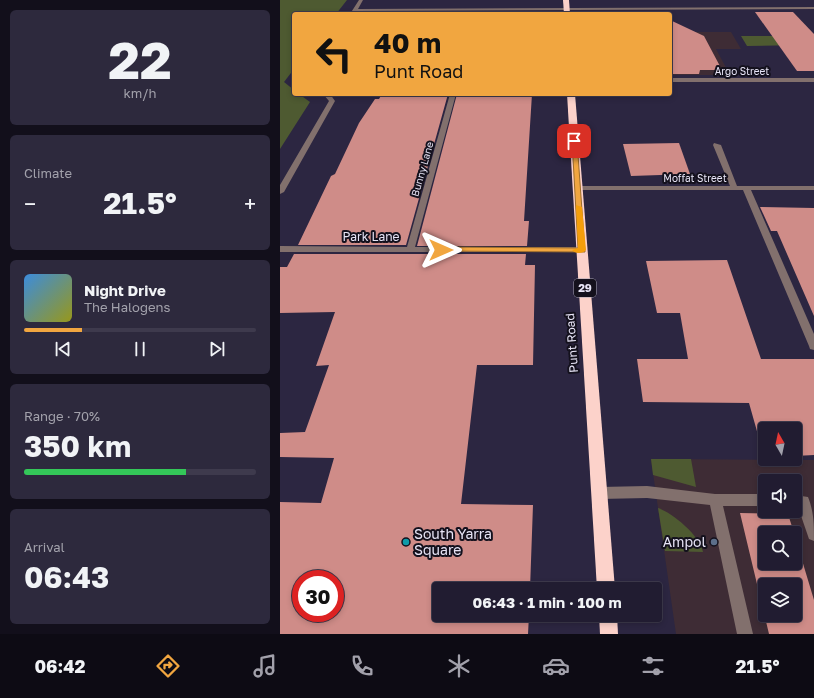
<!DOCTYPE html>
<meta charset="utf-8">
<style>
body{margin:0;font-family:"Golos Text",sans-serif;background:#2d293d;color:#f1f3f6;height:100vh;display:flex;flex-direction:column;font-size:15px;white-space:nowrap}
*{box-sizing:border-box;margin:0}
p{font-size:13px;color:#a2a1ab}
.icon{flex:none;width:22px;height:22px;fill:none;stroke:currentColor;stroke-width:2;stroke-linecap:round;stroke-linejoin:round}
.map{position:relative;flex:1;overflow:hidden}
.panel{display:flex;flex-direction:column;gap:10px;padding:10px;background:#120f1b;width:280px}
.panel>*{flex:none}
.top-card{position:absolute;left:12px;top:12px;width:380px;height:84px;border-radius:4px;box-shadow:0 2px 6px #0003,0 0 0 1px #3e3a4d;background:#f1a640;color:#111;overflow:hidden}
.needle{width:26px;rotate:351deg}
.tools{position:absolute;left:478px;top:422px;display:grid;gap:8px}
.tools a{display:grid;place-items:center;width:44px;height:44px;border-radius:4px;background:#211c31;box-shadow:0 2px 6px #0003,0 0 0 1px #3e3a4d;font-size:20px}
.speed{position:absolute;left:12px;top:570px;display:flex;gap:8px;font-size:20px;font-weight:700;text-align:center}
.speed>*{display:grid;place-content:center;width:52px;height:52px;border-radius:50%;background:#211c31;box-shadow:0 2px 6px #0003,0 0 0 1px #3e3a4d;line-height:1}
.speed .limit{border:6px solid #d22;background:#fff;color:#111}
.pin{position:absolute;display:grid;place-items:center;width:34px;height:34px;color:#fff;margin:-17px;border-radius:8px;box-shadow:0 2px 6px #0006}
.me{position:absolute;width:44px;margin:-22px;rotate:90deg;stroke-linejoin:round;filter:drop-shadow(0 0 3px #0008)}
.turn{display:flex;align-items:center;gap:14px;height:84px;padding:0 16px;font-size:18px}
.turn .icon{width:52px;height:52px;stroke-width:2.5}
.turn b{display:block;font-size:28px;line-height:34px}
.big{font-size:30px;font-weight:700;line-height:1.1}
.panel .tile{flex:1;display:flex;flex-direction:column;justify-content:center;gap:6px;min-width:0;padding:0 14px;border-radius:6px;background:#2d293d}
.panel .dial{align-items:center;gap:0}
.dial b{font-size:52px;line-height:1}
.song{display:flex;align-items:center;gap:12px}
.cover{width:48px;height:48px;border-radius:6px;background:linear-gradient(135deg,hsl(210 70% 55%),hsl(60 70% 35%))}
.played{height:4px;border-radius:2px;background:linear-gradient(90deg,#f1a640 25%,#3e3a4d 25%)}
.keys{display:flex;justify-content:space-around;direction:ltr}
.heat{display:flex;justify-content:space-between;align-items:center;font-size:22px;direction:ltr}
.charge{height:6px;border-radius:3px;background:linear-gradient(90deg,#34c759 70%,#3e3a4d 0)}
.trip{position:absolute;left:152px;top:582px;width:230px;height:40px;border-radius:4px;background:#211c31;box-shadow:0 2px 6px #0003,0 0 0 1px #3e3a4d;font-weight:700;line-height:40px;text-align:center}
.menu{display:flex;height:64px;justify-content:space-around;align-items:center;background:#0d0b14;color:#a2a1ab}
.menu .icon{width:28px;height:28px}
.menu .selected{color:#f1a640}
.menu b{font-size:18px;color:#f1f3f6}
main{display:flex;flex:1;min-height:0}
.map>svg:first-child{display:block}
</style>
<main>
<section class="panel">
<div class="tile dial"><b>22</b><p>km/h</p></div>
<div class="tile"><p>Climate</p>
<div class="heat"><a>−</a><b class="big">21.5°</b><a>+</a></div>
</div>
<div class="tile">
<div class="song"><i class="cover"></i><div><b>Night Drive</b><p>The Halogens</p></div></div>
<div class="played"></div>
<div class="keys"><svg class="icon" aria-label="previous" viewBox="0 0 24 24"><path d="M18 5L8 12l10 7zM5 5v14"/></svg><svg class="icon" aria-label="pause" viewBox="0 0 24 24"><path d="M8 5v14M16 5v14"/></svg><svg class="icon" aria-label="next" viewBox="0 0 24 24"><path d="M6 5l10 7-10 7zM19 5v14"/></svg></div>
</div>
<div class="tile"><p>Range · 70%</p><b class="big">350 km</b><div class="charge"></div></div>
<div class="tile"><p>Arrival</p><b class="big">06:43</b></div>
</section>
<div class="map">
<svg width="534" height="634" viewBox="0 0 534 634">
<rect width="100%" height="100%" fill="#2c2641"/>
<!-- commercial -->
<g fill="#3e2c35" fill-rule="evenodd">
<polygon points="390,32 451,32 461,49 436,49 450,75 390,75"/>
<path d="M371,459L534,460V634H396ZM485,481H515V511H485ZM485,533H515V563H485ZM485,585H515V615H485Z"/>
</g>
<!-- green -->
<g fill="#4e5a31">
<polygon points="0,0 67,0 56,14 14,14 14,69 4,82 14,90 14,94 19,94 30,102 0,149"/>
<polygon points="461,36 516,36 524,45 467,46"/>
<polygon points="371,459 411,459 416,487 373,475"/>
<path d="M378,508C393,513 420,536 423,552L385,551Z"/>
</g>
<!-- building -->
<g fill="#cf8c88" fill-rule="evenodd">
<polygon points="475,12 513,12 534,34 534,71 517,71"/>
<polygon points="390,20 424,36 442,70 420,70 419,74 390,74"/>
<polygon points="102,94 168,94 126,245 18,245 51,176 55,174 79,123 95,99 99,99"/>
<polygon points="177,94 252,94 244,221 249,221 247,246 137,246"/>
<polygon points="399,143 410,174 351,176 343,144"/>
<polygon points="480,207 534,208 534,316 497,231 491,231"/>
<path d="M14,254H246L245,265H255L253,365H197L181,504L253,505L250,589H159V615H249L248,634H0V502L41,503L54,458L0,457V433L25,432L49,365L36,366L55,312L0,313V267H7ZM21,579H55V613H21Z"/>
<polygon points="447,260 481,359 534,359 534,455 515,456 515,429 485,429 484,456 469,403 363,402 357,359 408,359 400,313 377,313 366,261"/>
<path d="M460,513L508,514L514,533H485V563H515V537L534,600V634H489ZM485,585H515V615H485Z"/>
</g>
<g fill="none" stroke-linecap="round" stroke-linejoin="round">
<!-- minor -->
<g fill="#82706d" fill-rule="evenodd">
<polygon points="79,0 83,0 78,9 534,7 534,9 76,11 74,14 70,14"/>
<rect x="390" y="78" width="144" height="4"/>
<polygon points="43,94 50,94 55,101 4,192 0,194 0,185 49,101"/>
<polygon points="170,94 176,94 135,247 302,247 305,248 306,250 305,252 0,252 0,246 127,247"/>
<polygon points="434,143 441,145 457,186 534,186 534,190 471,190 534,334 534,350 530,349 529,346 463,190 297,190 293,188 297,186 450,186 433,145"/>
<polygon points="367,486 435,494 485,494 485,506 443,506 473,634 457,634 430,505 367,498 320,499 315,497 314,493 315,489 320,487"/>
<path d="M515,495L528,497C534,512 534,525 534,541L529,539L518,507H515Z"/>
</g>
<!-- highway -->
<g fill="#fcd2ca" fill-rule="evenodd">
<polygon points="283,0 289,0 290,14 284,14"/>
<polygon points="287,94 295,94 335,589 317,589"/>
<polygon points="319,615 337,615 338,634 320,634"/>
</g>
</g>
<!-- route -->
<polygon fill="#f1a640" stroke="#9d6c2a" points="292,140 297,141 305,252 158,251 158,248 161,247 298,248"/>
<!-- slow -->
<path fill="#f59e0b" d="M296,205L302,207L306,250C303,254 295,254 292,250L298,248Z"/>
<!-- markers -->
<circle fill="#0f9aa8" stroke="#14111d" stroke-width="1.5" cx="126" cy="542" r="4"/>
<circle fill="#5c6f8a" stroke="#14111d" stroke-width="1.5" cx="434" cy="542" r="4"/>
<g text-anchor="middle" stroke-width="4" stroke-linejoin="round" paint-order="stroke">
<!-- far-street labels -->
<g font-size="10" fill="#e7e4f6" stroke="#14111d">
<text x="462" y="75">Argo Street</text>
<text transform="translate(142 169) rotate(-74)" y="4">Bunny Lane</text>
<text x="415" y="182">Moffat Street</text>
</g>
<!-- shield labels -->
<rect fill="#14111d" stroke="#a8a5b5" stroke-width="1" x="294" y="279" width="22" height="18" rx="3"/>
<g font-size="11" font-weight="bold" fill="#e7e4f6">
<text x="305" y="292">29</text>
</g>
<!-- street labels -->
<g font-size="12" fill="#e7e4f6" stroke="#14111d">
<text x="91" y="241">Park Lane</text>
<text transform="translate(292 343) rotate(-94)" y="4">Punt Road</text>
</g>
<!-- near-poi labels -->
<g font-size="14" fill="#e7e4f6" stroke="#14111d" text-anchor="start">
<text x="134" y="539">South Yarra<tspan x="134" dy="16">Square</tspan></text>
<text x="426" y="547" text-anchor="end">Ampol</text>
</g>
</g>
</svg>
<div class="tools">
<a><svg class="needle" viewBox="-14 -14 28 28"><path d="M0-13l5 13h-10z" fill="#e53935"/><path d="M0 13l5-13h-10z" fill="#a2a1ab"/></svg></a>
<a><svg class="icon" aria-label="sound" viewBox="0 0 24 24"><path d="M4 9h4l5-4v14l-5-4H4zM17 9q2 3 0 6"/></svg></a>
<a><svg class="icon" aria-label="search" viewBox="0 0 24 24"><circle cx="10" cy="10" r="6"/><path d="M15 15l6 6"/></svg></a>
<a><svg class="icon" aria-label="layers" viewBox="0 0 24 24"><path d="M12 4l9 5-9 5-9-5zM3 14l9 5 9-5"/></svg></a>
</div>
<div class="speed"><div class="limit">30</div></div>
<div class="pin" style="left:294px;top:141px;background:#d93025"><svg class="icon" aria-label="arrive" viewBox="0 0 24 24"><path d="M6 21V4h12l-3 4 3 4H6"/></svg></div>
<svg class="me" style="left:161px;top:250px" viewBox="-20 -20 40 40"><path d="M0-17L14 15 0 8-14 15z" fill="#f1a640" stroke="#fff" stroke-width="4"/></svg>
<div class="trip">06:43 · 1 min · 100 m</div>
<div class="top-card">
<div class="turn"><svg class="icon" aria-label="left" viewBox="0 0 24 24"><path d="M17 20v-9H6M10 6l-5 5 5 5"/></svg><div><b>40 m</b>Punt Road</div></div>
</div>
</div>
</main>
<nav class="menu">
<b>06:42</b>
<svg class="icon selected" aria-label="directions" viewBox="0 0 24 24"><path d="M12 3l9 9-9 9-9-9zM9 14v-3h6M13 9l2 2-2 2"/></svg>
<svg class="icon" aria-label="music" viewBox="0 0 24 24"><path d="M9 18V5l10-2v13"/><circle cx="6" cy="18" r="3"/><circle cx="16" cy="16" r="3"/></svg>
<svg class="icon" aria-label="phone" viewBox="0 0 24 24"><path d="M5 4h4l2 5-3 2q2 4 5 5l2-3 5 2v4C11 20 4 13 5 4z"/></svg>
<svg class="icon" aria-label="climate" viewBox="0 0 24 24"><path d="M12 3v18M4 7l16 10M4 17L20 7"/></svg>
<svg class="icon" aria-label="car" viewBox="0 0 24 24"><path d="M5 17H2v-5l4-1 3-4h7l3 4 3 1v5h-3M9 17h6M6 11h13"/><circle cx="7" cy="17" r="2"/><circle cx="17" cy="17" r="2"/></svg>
<svg class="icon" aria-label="filters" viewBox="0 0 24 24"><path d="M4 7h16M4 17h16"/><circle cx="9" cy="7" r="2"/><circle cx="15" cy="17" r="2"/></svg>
<b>21.5°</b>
</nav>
